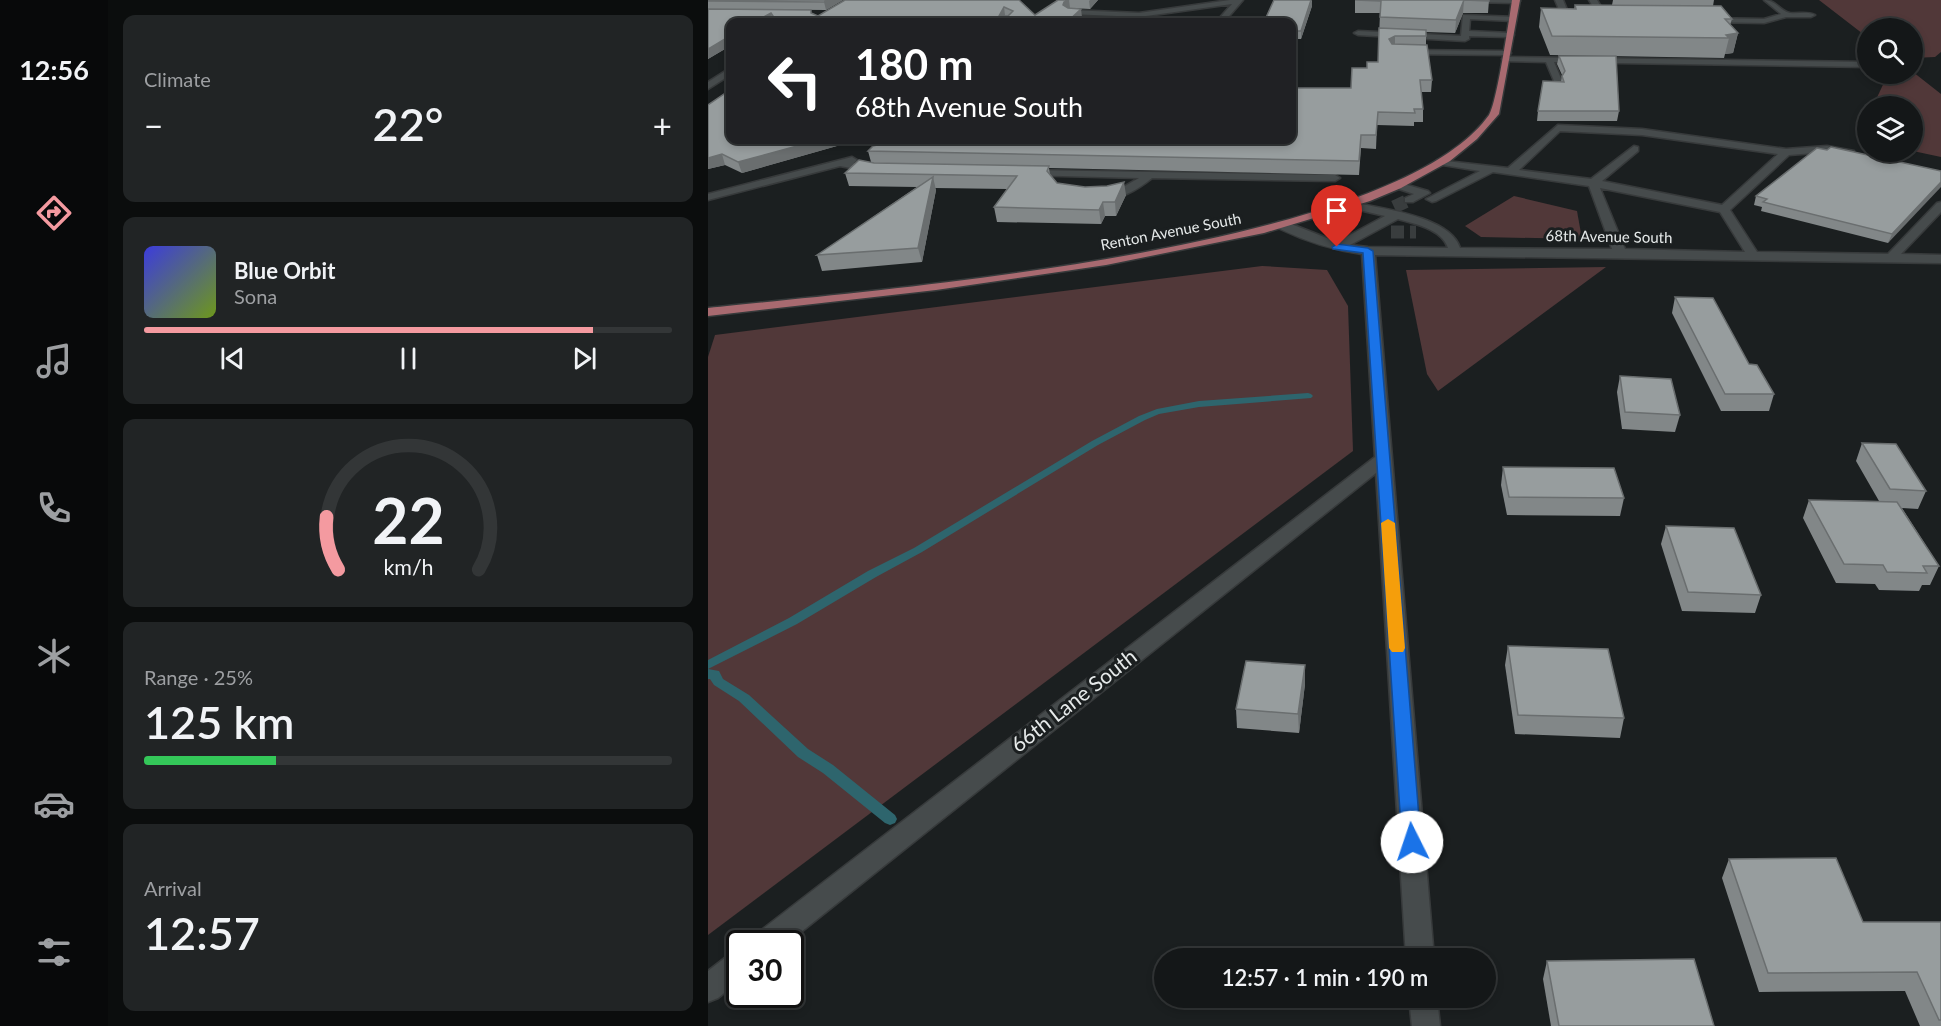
<!DOCTYPE html>
<meta charset="utf-8">
<style>
body{margin:0;font-family:Lato,sans-serif;background:#212425;color:#f1f3f6;height:100vh;display:flex;flex-direction:column;font-size:22px;white-space:nowrap}
*{box-sizing:border-box;margin:0}
p{font-size:20px;color:#9d9fa2}
.icon{flex:none;width:33px;height:33px;fill:none;stroke:currentColor;stroke-width:2;stroke-linecap:round;stroke-linejoin:round}
.map{position:relative;flex:1;overflow:hidden}
.drawer{display:flex;flex-direction:column;gap:15px;padding:15px;background:#0b0d0d;width:600px}
.drawer>*{flex:none}
.hud{position:absolute;left:18px;top:18px;width:570px;height:126px;border-radius:12px;box-shadow:0 3px 9px #0003,0 0 0 2px #333637;background:#202124;color:#fff;overflow:hidden}
.buttons{position:absolute;left:1149px;top:18px;display:grid;gap:12px}
.buttons a{display:grid;place-items:center;width:66px;height:66px;border-radius:50%;background:#141718;box-shadow:0 3px 9px #0003,0 0 0 2px #333637;font-size:30px}
.speed{position:absolute;left:18px;top:930px;display:flex;gap:12px;font-size:30px;font-weight:700;text-align:center}
.speed>*{display:grid;place-content:center;width:78px;height:78px;border-radius:50%;background:#141718;box-shadow:0 3px 9px #0003,0 0 0 2px #333637;line-height:1}
.speed .limit{border:3px solid #111;border-radius:9px;background:#fff;color:#111}
.pin{position:absolute;display:grid;place-items:center;width:51px;height:51px;color:#fff;margin:-62px -26px;border-radius:50% 50% 50% 0;rotate:-45deg;box-shadow:0 0 6px #0007}
.pin .icon{rotate:45deg}
.me{position:absolute;width:66px;margin:-33px;rotate:356deg;stroke-linejoin:round;filter:drop-shadow(0 0 4px #0008)}
.turn{display:flex;align-items:center;gap:21px;height:126px;padding:0 30px;font-size:27px}
.turn .icon{width:78px;height:78px;stroke-width:2.5}
.turn b{display:block;font-size:42px;line-height:51px}
.big{font-size:45px;font-weight:600;line-height:1.1}
.drawer .card{flex:1;display:flex;flex-direction:column;justify-content:center;gap:9px;min-width:0;padding:0 21px;border-radius:12px;background:#212425}
.drawer .dial{align-items:center;gap:0}
.dial svg{height:156px;overflow:visible;fill:none;stroke:#333637;stroke-width:7;stroke-linecap:round;text-anchor:middle}
.dial text{fill:#f1f3f6;stroke:none}
.song{display:flex;align-items:center;gap:18px}
.cover{width:72px;height:72px;border-radius:9px;background:linear-gradient(135deg,hsl(240 70% 55%),hsl(80 70% 35%))}
.played{height:6px;border-radius:3px;background:linear-gradient(90deg,#f49aa0 85%,#333637 85%)}
.keys{display:flex;justify-content:space-around;direction:ltr}
.heat{display:flex;justify-content:space-between;align-items:center;font-size:33px;direction:ltr}
.charge{height:9px;border-radius:4px;background:linear-gradient(90deg,#34c759 25%,#333637 0)}
.trip{position:absolute;left:446px;top:948px;width:342px;height:60px;border-radius:30px;background:#141718;box-shadow:0 3px 9px #0003,0 0 0 2px #333637;font-weight:600;line-height:60px;text-align:center}
main{display:flex;flex:1;min-height:0}
.tab-bar{display:flex;flex-direction:column;width:108px;justify-content:space-around;align-items:center;background:#08090a;color:#9d9fa2}
.tab-bar .icon{width:42px;height:42px}
.tab-bar .active{color:#f49aa0}
.tab-bar b{font-size:27px;color:#f1f3f6}
.map>svg:first-child{display:block}
</style>
<main>
<nav class="tab-bar">
<b>12:56</b>
<svg class="icon active" aria-label="directions" viewBox="0 0 24 24"><path d="M12 3l9 9-9 9-9-9zM9 14v-3h6M13 9l2 2-2 2"/></svg>
<svg class="icon" aria-label="music" viewBox="0 0 24 24"><path d="M9 18V5l10-2v13"/><circle cx="6" cy="18" r="3"/><circle cx="16" cy="16" r="3"/></svg>
<svg class="icon" aria-label="phone" viewBox="0 0 24 24"><path d="M5 4h4l2 5-3 2q2 4 5 5l2-3 5 2v4C11 20 4 13 5 4z"/></svg>
<svg class="icon" aria-label="climate" viewBox="0 0 24 24"><path d="M12 3v18M4 7l16 10M4 17L20 7"/></svg>
<svg class="icon" aria-label="car" viewBox="0 0 24 24"><path d="M5 17H2v-5l4-1 3-4h7l3 4 3 1v5h-3M9 17h6M6 11h13"/><circle cx="7" cy="17" r="2"/><circle cx="17" cy="17" r="2"/></svg>
<svg class="icon" aria-label="filters" viewBox="0 0 24 24"><path d="M4 7h16M4 17h16"/><circle cx="9" cy="7" r="2"/><circle cx="15" cy="17" r="2"/></svg>
</nav>
<section class="drawer">
<div class="card"><p>Climate</p>
<div class="heat"><a>−</a><b class="big">22°</b><a>+</a></div>
</div>
<div class="card">
<div class="song"><i class="cover"></i><div><b>Blue Orbit</b><p>Sona</p></div></div>
<div class="played"></div>
<div class="keys"><svg class="icon" aria-label="previous" viewBox="0 0 24 24"><path d="M18 5L8 12l10 7zM5 5v14"/></svg><svg class="icon" aria-label="pause" viewBox="0 0 24 24"><path d="M8 5v14M16 5v14"/></svg><svg class="icon" aria-label="next" viewBox="0 0 24 24"><path d="M6 5l10 7-10 7zM19 5v14"/></svg></div>
</div>
<div class="card dial"><svg viewBox="0 0 100 80">
<path d="M14 69A42 42 0 1 1 86 69"/>
<path d="M14 69A42 42 0 0 1 8 42" stroke="#f49aa0"/>
<text x="50" y="56" font-size="32" font-weight="700">22</text>
<text x="50" y="72" font-size="11">km/h</text>
</svg></div>
<div class="card"><p>Range · 25%</p><b class="big">125 km</b><div class="charge"></div></div>
<div class="card"><p>Arrival</p><b class="big">12:57</b></div>
</section>
<div class="map">
<svg width="1233" height="1026" viewBox="0 0 1233 1026">
<rect width="100%" height="100%" fill="#1b1f20"/>
<!-- green -->
<g fill="#513839">
<polygon points="1111,0 1233,0 1233,52 1227,57 1205,58 1204,28 1160,28 1159,37"/>
<polygon points="1205,72 1233,94 1233,157 1205,151 1204,106 1165,106 1180,74"/>
<polygon points="806,196 869,211 874,239 773,237 757,226"/>
<polygon points="554,266 619,270 640,306 645,451 0,935 0,357 7,335"/>
<polygon points="898,267 730,391 719,374 698,270"/>
</g>
<g fill="none" stroke-linecap="round" stroke-linejoin="round">
<!-- stream -->
<polygon fill="#2e656d" fill-rule="evenodd" points="600,393 603,394 605,396 603,398 491,407 451,414 437,420 390,445 214,552 168,577 89,624 0,669 11,671 15,679 41,695 100,749 125,765 187,815 189,819 187,823 182,825 177,823 115,773 90,757 31,701 6,685 2,679 0,679 0,660 81,618 160,571 206,548 384,441 431,416 449,409 491,401"/>
<!-- minor-tunnel -->
<g stroke="#393d3e" stroke-width="13" stroke-dasharray="13 6" stroke-linecap="butt">
<polyline points="686,207 701,200"/>
<polyline points="683,232 708,232"/>
</g>
<!-- minor casing -->
<g stroke="#373a3b" stroke-width="3">
<g id="minor">
<polygon points="522,0 535,0 516,22 508,22 524,4 431,17 362,14 358,12 362,10 431,13"/>
<polygon points="756,0 811,0 812,1 808,3 760,2"/>
<polygon points="847,0 855,0 862,17 892,18 881,0 889,0 901,20 897,22 856,21"/>
<path d="M1056,0C1068,0 1072,11 1082,13C1091,14 1099,11 1107,15L1103,17H1078L1056,23L999,22L995,20L999,18L1056,19L1073,14Z"/>
<polygon points="755,15 808,17 808,21 805,21 762,19 761,31 802,33 806,35 802,37 761,36 761,39 757,41 650,35 646,33 650,31 753,36"/>
<polygon points="696,50 799,51 803,53 799,55 693,54 692,52"/>
<polygon points="798,57 1159,62 1160,67 846,62 854,81 850,84 846,81 838,62 795,61 794,59"/>
<polygon points="19,70 22,70 22,75 0,89 0,82"/>
<path d="M850,125L934,129L1078,149L1119,146L1146,151V155L1142,156L1119,152L1081,155L1022,210L1049,252L1180,254L1229,203L1233,202V212L1193,254L1233,255V263L667,255L726,958H698L668,473L78,944H44L47,935L667,457L654,254C624,250 597,241 570,228V222H578L629,242L677,216L634,206V202L638,201C668,208 742,215 752,248L904,249L881,186L785,172L728,201L724,202L718,199L772,171L729,164V160L800,168ZM852,131L934,135L1070,154L1014,205L894,181L930,151V147L926,146L883,179L811,170ZM892,188L1012,212L1037,252L917,249ZM690,219C707,224 734,229 740,248L660,247L642,245Z"/>
<polygon points="215,140 230,140 188,152 183,149"/>
<polygon points="144,157 149,160 146,163 174,170 169,173 132,166 0,200 0,194"/>
<path d="M319,170L627,175L632,178L627,181L444,178C429,190 410,202 391,198V194L410,190L431,178L315,175L314,173Z"/>
<polygon points="689,182 720,191 722,193 705,202 697,202 697,198 706,194 685,187 683,185"/>
<polygon points="32,950 32,980 10,998 0,1002 0,971 22,954"/>
<polygon points="701,998 729,998 732,1026 704,1026"/>
</g>
</g>
<!-- major casing -->
<g stroke="#373a3b" stroke-width="3">
<path id="major" d="M804,0H812L791,114L769,139L742,161L693,188L662,201L556,233L398,265L228,290L0,316V308C168,290 684,251 781,115C789,103 801,20 804,0Z"/>
</g>
<!-- minor -->
<use href="#minor" fill="#464b4c" fill-rule="evenodd"/>
<!-- major -->
<use href="#major" fill="#a86a70" fill-rule="evenodd"/>
</g>
<!-- wall -->
<g fill="#828788">
<polygon points="0,0 135,0 118,10 0,9"/>
<polygon points="311,0 327,15 350,0 390,0 382,9 362,8 374,17 368,22 67,22 65,21 22,22 22,46 0,59 0,9 104,13 110,16"/>
<polygon points="604,0 604,6 593,39 584,39 584,22"/>
<polygon points="647,0 781,0 780,13 755,13 747,33 718,32 718,45 724,80 723,92 713,92 715,109 715,122 706,122 706,126 669,125 668,149 653,148 651,175 341,168 342,175 349,183 418,195 408,216 397,216 393,224 289,222 286,207 299,189 227,188 228,190 214,262 114,271 109,255 209,187 141,186 137,173 163,162 160,151 322,145 584,140 643,88 659,68 670,62 672,13 647,13"/>
<polygon points="905,0 1006,0 1005,6 1024,19 1022,25 1030,33 1025,53 1017,54 1016,58 842,55 831,27 833,8 866,9 867,5 904,5"/>
<polygon points="851,56 911,111 909,121 829,121 830,111 853,82 854,75 849,64"/>
<polygon points="0,105 150,140 34,173 17,165 0,169"/>
<polygon points="1233,171 1180,243 1053,211 1054,207 1046,205 1048,196"/>
<polygon points="967,297 1041,364 1066,394 1061,411 1013,411 964,313"/>
<polygon points="912,376 972,415 967,432 914,429 909,392"/>
<polygon points="1154,443 1218,491 1210,509 1194,508 1231,566 1222,585 1214,585 1211,591 1171,590 1167,584 1128,583 1095,518 1101,500 1171,501 1148,461"/>
<polygon points="795,467 916,498 912,516 799,515 793,485"/>
<polygon points="958,526 1053,595 1047,613 974,611 953,544"/>
<polygon points="800,646 916,718 912,738 807,734 797,665"/>
<polygon points="597,665 597,684 591,733 529,728 528,709"/>
<polygon points="1021,859 1155,922 1233,922 1233,1026 1212,1026 1197,991 1051,992 1014,878"/>
<polygon points="839,961 1006,1026 843,1026 835,979"/>
</g>
<!-- shaded-wall -->
<g fill="#6a6e6f">
<polygon points="119,0 135,0 118,10 116,2"/>
<polygon points="361,0 362,8 357,10 355,5 356,2"/>
<polygon points="382,0 390,0 382,9 381,1"/>
<polygon points="604,0 604,6 593,39 593,31"/>
<polygon points="756,0 755,13 747,33 748,20"/>
<polygon points="296,7 297,15 293,22 291,16"/>
<polygon points="373,9 374,17 368,22 359,22"/>
<polygon points="63,13 65,21 63,22 46,22"/>
<polygon points="1030,33 1025,53 1017,54 1021,38 1018,35"/>
<polygon points="22,36 22,46 0,59 0,49"/>
<polygon points="687,36 687,47 681,50 681,39"/>
<polygon points="111,140 150,140 34,173 30,162"/>
<polygon points="14,154 17,165 0,169 0,158"/>
<polygon points="225,177 228,190 214,262 210,248"/>
<polygon points="416,182 418,195 408,216 407,202"/>
<polygon points="1233,182 1233,187 1180,243 1184,234"/>
<polygon points="395,202 397,216 393,224 391,210"/>
<polygon points="597,665 597,684 591,733 590,714"/>
</g>
<!-- building -->
<g fill="#979d9e" stroke="#6a6e6f" stroke-width="1.5" fill-rule="evenodd">
<polygon points="0,0 119,0 116,2 0,1"/>
<path d="M137,0H311L327,15L350,0H361L356,2L355,5L360,8L373,9L359,22H69L63,13L46,22H22V36L0,49V9L103,10V13L110,16ZM296,7L305,11L300,16H291Z"/>
<polygon points="566,0 603,0 593,31 584,31 584,22 556,22"/>
<polygon points="647,0 781,0 781,1 756,0 748,20 672,17 673,1"/>
<polygon points="867,5 1013,6 1024,19 1017,19 1030,33 1018,35 1021,38 844,36 833,8 868,9"/>
<polygon points="671,28 718,30 718,36 687,36 681,39 684,44 719,45 724,80 712,80 715,109 706,109 707,113 670,112 668,135 653,135 651,161 160,151 165,146 177,143 322,145 326,140 584,140 584,88 643,88 644,68 659,68 659,62 670,62"/>
<polygon points="851,56 908,56 911,111 830,111 835,81 856,82 854,76 857,71"/>
<polygon points="22,90 22,140 111,140 30,162 14,154 0,158 0,105"/>
<polygon points="1123,147 1233,171 1233,182 1184,234 1055,202 1059,199 1048,196 1109,148 1119,150"/>
<polygon points="151,160 166,163 341,166 339,171 349,183 377,187 399,186 416,182 407,202 395,202 391,210 286,207 309,176 137,173"/>
<polygon points="225,177 210,248 109,255"/>
<polygon points="967,297 1005,298 1041,364 1049,365 1066,394 1017,394"/>
<polygon points="912,376 963,379 972,415 917,412"/>
<polygon points="1154,443 1188,444 1218,491 1182,489"/>
<polygon points="795,467 906,468 916,498 801,497"/>
<polygon points="1101,500 1189,502 1231,566 1215,566 1219,573 1179,572 1175,565 1136,564"/>
<polygon points="958,526 1026,528 1053,595 980,592"/>
<polygon points="800,646 900,649 916,718 810,715"/>
<polygon points="538,661 597,665 590,714 528,709"/>
<polygon points="1128,858 1155,922 1233,922 1233,1020 1231,1020 1209,972 1060,973 1021,859"/>
<polygon points="986,959 1006,1026 851,1026 839,961"/>
</g>
<!-- route -->
<polygon fill="#1a73e8" stroke="#114b97" stroke-width="1.5" points="629,244 660,248 665,251 713,842 710,848 704,850 697,848 694,842 655,253 625,249 624,247"/>
<!-- slow -->
<polygon fill="#f59e0b" points="680,519 687,523 697,648 695,652 684,652 681,648 673,523"/>
<g text-anchor="middle" stroke-width="6" stroke-linejoin="round" paint-order="stroke">
<!-- far-street labels -->
<g font-size="15" fill="#e6eaea" stroke="#1b1f20">
<text transform="translate(463 232) rotate(-11)" y="5">Renton Avenue South</text>
<text transform="translate(901 237) rotate(1)" y="5">68th Avenue South</text>
</g>
<!-- near-street labels -->
<g font-size="21" fill="#e6eaea" stroke="#1b1f20">
<text transform="translate(366 701) rotate(-38)" y="7">66th Lane South</text>
</g>
</g>
</svg>
<div class="buttons">
<a><svg class="icon" aria-label="search" viewBox="0 0 24 24"><circle cx="10" cy="10" r="6"/><path d="M15 15l6 6"/></svg></a>
<a><svg class="icon" aria-label="layers" viewBox="0 0 24 24"><path d="M12 4l9 5-9 5-9-5zM3 14l9 5 9-5"/></svg></a>
</div>
<div class="speed"><div class="limit">30</div></div>
<div class="pin" style="left:629px;top:247px;background:#d93025"><svg class="icon" aria-label="arrive" viewBox="0 0 24 24"><path d="M6 21V4h12l-3 4 3 4H6"/></svg></div>
<svg class="me" style="left:704px;top:842px" viewBox="-20 -20 40 40"><circle r="19" fill="#fff"/><path d="M0-13L10 11 0 6-10 11z" fill="#1a73e8"/></svg>
<div class="trip">12:57 · 1 min · 190 m</div>
<div class="hud">
<div class="turn"><svg class="icon" aria-label="left" viewBox="0 0 24 24"><path d="M17 20v-9H6M10 6l-5 5 5 5"/></svg><div><b>180 m</b>68th Avenue South</div></div>
</div>
</div>
</main>
